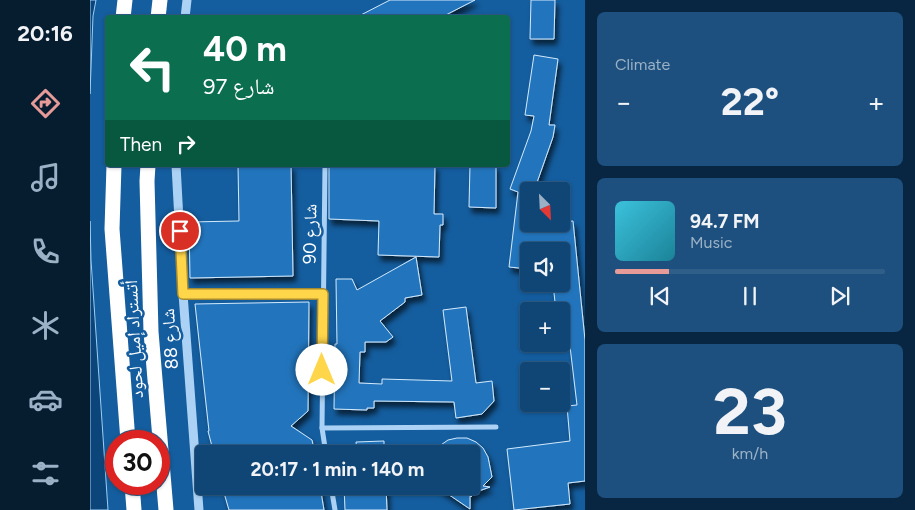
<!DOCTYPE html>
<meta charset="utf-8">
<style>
body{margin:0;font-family:Figtree,"Noto Naskh Arabic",sans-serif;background:#1d507e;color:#f1f3f6;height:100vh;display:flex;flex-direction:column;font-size:19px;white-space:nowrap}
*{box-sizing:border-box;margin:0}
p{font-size:16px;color:#9bb1c5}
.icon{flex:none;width:28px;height:28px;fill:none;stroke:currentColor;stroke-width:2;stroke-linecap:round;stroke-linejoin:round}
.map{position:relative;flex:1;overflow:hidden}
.drawer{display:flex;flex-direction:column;gap:12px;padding:12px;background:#082641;width:330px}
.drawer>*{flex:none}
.hud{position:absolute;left:15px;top:15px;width:405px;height:152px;border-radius:5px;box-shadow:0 1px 4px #0004,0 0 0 1px #2f5e88;background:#0b6e4f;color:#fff;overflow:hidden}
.needle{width:32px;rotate:156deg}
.fabs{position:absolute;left:430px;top:182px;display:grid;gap:10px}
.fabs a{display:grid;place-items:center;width:50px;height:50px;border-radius:5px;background:#0f4676;box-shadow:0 1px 4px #0004,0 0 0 1px #2f5e88;font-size:25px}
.speed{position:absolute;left:15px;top:430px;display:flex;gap:10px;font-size:25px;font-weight:700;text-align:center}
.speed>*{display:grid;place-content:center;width:65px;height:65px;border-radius:50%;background:#0f4676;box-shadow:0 1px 4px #0004,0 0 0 1px #2f5e88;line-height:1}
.speed .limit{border:8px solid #d22;background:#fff;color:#111}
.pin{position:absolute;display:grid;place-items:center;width:42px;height:42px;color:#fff;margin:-21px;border:2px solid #fff;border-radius:50%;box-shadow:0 1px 5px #0007}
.me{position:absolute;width:55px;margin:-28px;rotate:0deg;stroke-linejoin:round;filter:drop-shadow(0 0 4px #0008)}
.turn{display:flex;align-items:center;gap:18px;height:105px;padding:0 15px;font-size:22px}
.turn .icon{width:65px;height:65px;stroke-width:2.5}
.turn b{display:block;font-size:35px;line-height:42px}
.then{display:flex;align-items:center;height:48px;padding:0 15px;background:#0003;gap:10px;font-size:19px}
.big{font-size:38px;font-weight:700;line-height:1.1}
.drawer .card{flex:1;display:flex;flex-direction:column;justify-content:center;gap:8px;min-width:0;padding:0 18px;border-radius:8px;background:#1d507e}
.drawer .dial{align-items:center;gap:0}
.dial b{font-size:65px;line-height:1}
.song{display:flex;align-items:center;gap:15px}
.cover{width:60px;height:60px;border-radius:8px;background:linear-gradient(135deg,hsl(190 70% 55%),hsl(190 70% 35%))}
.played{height:5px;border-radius:2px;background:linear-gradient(90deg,#e69b98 20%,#2f5e88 20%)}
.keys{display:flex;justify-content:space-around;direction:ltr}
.heat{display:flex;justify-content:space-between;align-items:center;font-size:28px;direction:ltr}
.trip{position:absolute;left:105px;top:445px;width:285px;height:50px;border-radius:5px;background:#0f4676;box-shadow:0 1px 4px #0004,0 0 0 1px #2f5e88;font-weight:700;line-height:50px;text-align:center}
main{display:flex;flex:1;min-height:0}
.menu{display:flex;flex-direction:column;width:90px;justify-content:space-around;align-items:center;background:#061c2f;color:#9bb1c5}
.menu .icon{width:35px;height:35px}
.menu .active{color:#e69b98}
.menu b{font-size:22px;color:#f1f3f6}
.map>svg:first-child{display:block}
</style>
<main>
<nav class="menu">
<b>20:16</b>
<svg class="icon active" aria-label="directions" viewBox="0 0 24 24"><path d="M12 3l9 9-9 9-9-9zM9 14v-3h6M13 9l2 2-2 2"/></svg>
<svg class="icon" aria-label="music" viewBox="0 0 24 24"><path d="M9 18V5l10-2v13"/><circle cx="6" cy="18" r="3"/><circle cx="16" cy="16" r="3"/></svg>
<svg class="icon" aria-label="phone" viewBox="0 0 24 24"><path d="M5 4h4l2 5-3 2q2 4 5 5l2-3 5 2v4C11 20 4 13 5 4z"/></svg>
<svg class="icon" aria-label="climate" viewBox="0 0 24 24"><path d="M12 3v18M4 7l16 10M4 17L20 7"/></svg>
<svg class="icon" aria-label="car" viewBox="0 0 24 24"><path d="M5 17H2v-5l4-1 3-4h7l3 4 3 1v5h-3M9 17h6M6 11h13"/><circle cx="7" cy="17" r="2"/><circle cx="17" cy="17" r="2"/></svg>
<svg class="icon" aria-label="filters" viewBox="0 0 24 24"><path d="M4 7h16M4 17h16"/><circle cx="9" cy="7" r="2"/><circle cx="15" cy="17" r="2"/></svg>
</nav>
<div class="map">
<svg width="495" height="510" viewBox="0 0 495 510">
<defs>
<filter id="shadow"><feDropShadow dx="3" dy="5.5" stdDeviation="2.5" flood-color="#0009"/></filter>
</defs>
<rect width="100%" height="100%" fill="#145d9e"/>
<!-- water -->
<g fill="#0c457a" stroke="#9dcff6">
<polygon points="0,0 6,0 3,16 0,94"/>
<polygon points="0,221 1,260 18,510 0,510"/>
</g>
<!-- building -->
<g fill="#2275bd" stroke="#d3eafd" filter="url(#shadow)">
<polygon points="300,0 385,0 350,18 265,18"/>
<polygon points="441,0 465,0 464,39 440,39"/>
<polygon points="444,55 468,59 459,125 465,125 463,137 444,191 439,191 439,224 471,224 471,222 483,221 495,340 495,481 478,483 480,504 424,510 417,449 480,441 477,406 487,405 479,338 471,338 471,311 466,311 463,284 471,284 471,251 439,251 439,269 419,267 428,192 420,189 441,131 444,116 435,115"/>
<polygon points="148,165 201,165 203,276 100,278 99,222 149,221"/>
<polygon points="239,165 345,165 344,214 353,214 353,225 350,225 349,257 288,255 289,221 239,219"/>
<polygon points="380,165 406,165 406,208 379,207"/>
<polygon points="326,257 332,295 315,298 315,302 290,321 303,337 296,342 275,342 275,352 270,352 269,383 292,384 292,379 362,381 353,310 376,307 386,383 402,381 404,401 392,414 366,418 364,402 284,401 284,408 277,408 277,410 244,409 245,344 247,344 246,279 262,279 267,290"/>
<polygon points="219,302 218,411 201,426 222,440 225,454 124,454 118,431 119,431 105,304"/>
<polygon points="367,438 377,438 386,442 393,448 398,457 402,477 393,486 400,487 386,492 381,497 380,495 380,509 346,486 381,486 381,454 338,454 358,440"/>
<polygon points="294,441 294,454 267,454 266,442"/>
<polygon points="132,486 230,486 234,510 139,510"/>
<polygon points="254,486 296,486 297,510 255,510"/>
</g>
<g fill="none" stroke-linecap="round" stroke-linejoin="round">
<!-- minor -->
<g stroke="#abd2f4" stroke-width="5">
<polyline points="235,165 232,428 236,454"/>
<polyline points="93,294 233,294"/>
<polyline points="232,428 406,427"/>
<polyline points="241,486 245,510"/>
</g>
<!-- tertiary -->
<g stroke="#abd2f4" stroke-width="9">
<polyline points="95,18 97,0"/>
<polyline points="86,165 93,294 109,510"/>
</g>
<!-- motorway -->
<g stroke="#fff" stroke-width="15">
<polyline points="33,18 35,0"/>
<polyline points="68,18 70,0"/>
<polyline points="24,165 22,229 38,441"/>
<polyline points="58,165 57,181 61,332 76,510"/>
<polyline points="42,484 44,510"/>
</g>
</g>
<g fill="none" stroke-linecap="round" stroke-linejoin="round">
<!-- route casing -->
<g stroke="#a68a30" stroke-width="12">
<polyline id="route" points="90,231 93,294 233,294 232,370"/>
</g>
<!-- route -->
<use href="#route" stroke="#ffd54a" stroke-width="9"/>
</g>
<g text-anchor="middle" stroke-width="5" stroke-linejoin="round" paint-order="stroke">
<!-- street labels -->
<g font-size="18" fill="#fff" stroke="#145d9e">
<text transform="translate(220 234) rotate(-89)" y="6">شارع 90</text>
<text transform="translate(44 339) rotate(-93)" y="6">أتستراد إميل لحود</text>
<text transform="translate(80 339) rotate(-94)" y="6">شارع 88</text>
</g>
</g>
</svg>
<div class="fabs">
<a><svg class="needle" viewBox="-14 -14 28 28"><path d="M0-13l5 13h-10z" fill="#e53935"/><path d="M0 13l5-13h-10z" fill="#9bb1c5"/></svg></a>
<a><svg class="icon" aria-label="sound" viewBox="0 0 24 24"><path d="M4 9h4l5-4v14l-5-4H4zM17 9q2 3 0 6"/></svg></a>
<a>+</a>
<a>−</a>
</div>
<div class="speed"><div class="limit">30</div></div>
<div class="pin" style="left:90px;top:231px;background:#d93025"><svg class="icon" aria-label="arrive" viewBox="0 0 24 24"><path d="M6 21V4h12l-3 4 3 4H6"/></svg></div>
<svg class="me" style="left:232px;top:370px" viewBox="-20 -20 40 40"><circle r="19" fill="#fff"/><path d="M0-13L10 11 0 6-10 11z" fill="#ffd54a"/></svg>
<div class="trip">20:17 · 1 min · 140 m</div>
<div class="hud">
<div class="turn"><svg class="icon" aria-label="left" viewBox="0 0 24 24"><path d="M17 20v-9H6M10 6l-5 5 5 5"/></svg><div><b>40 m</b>شارع 97</div></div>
<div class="then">Then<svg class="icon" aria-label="right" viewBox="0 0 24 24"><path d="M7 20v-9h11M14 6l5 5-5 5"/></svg></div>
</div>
</div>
<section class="drawer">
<div class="card"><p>Climate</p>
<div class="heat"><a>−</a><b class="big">22°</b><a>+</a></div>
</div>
<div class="card">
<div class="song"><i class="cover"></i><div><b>94.7 FM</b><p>Music</p></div></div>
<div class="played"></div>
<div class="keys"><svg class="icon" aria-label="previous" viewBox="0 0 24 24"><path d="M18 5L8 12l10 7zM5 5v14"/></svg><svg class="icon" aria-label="pause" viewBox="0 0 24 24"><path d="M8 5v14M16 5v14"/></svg><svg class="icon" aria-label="next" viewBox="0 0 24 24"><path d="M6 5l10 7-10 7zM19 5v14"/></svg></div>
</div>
<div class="card dial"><b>23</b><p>km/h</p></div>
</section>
</main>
